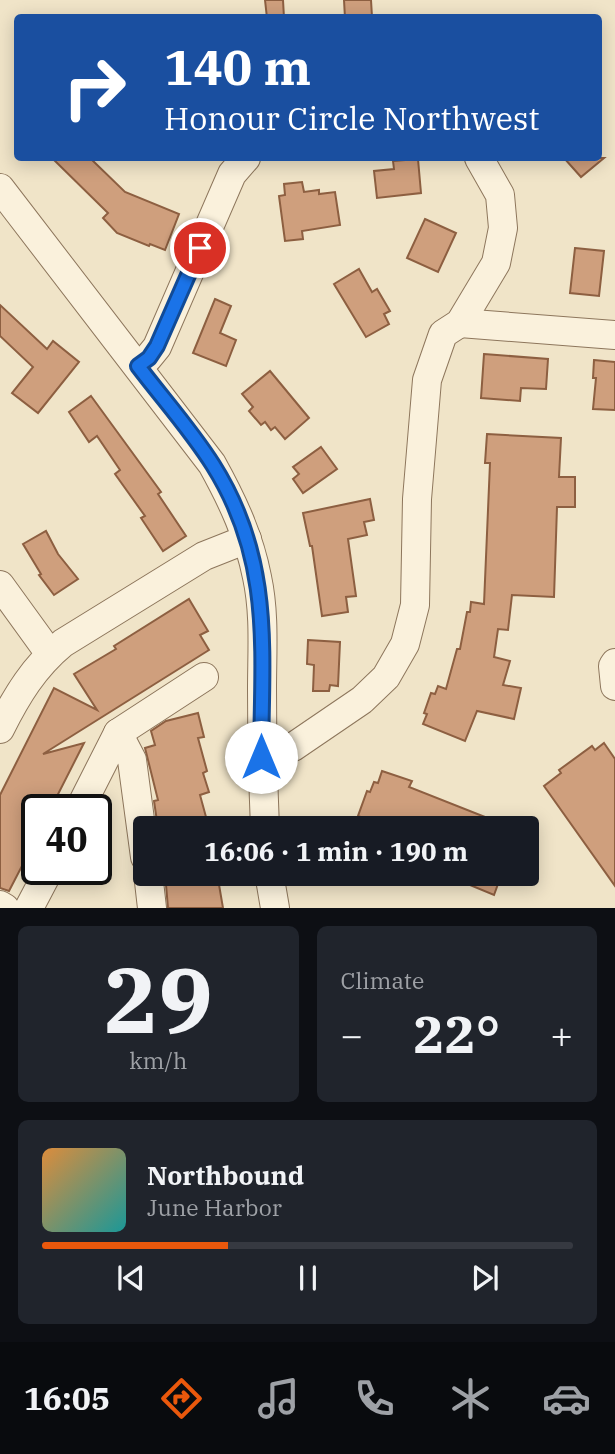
<!DOCTYPE html>
<meta charset="utf-8">
<style>
body{margin:0;font-family:"IBM Plex Serif",serif;background:#20242c;color:#f1f3f6;height:100vh;display:flex;flex-direction:column;font-size:26px;white-space:nowrap}
*{box-sizing:border-box;margin:0}
p{font-size:23px;color:#9ea1a6}
.icon{flex:none;width:38px;height:38px;fill:none;stroke:currentColor;stroke-width:2;stroke-linecap:round;stroke-linejoin:round}
.map{position:relative;height:908px;overflow:hidden}
.drawer{display:flex;flex-direction:column;gap:18px;padding:18px;background:#0d0f14;flex:1}
.drawer>*{flex:none}
.hud{position:absolute;left:14px;top:14px;width:588px;height:147px;border-radius:7px;box-shadow:0 4px 18px #0003;background:#1a4fa0;color:#fff;overflow:hidden}
.speed{position:absolute;left:21px;top:794px;display:flex;gap:14px;font-size:35px;font-weight:700;text-align:center}
.speed>*{display:grid;place-content:center;width:91px;height:91px;border-radius:50%;background:#171b24;box-shadow:0 4px 18px #0003;line-height:1}
.speed .limit{border:4px solid #111;border-radius:10px;background:#fff;color:#111}
.pin{position:absolute;display:grid;place-items:center;width:60px;height:60px;color:#fff;margin:-30px;border:4px solid #fff;border-radius:50%;box-shadow:0 2px 7px #0007}
.me{position:absolute;width:77px;margin:-38px;rotate:0deg;stroke-linejoin:round;filter:drop-shadow(0 0 5px #0008)}
.turn{display:flex;align-items:center;gap:24px;height:147px;padding:0 35px;font-size:32px}
.turn .icon{width:91px;height:91px;stroke-width:2.5}
.turn b{display:block;font-size:49px;line-height:60px}
.big{font-size:52px;font-weight:700;line-height:1.1}
.drawer .tile{flex:1;display:flex;flex-direction:column;justify-content:center;gap:10px;min-width:0;padding:0 24px;border-radius:10px;background:#20242c}
.drawer .dial{align-items:center;gap:0}
.dial b{font-size:91px;line-height:1}
.song{display:flex;align-items:center;gap:21px}
.cover{width:84px;height:84px;border-radius:10px;background:linear-gradient(135deg,hsl(30 70% 55%),hsl(180 70% 35%))}
.played{height:7px;border-radius:4px;background:linear-gradient(90deg,#ea580c 35%,#363941 35%)}
.keys{display:flex;justify-content:space-around;direction:ltr}
.heat{display:flex;justify-content:space-between;align-items:center;font-size:38px;direction:ltr}
.drawer .tiles{flex:1;display:grid;gap:18px;grid-template-columns:1fr 1fr}
.tile:last-child{grid-column:span 2}
.trip{position:absolute;left:133px;top:816px;width:406px;height:70px;border-radius:7px;background:#171b24;box-shadow:0 4px 18px #0003;font-weight:700;line-height:70px;text-align:center}
.dock{display:flex;height:112px;justify-content:space-around;align-items:center;background:#090b0e;color:#9ea1a6}
.dock .icon{width:49px;height:49px}
.dock .selected{color:#ea580c}
.dock b{font-size:32px;color:#f1f3f6}
.map>svg:first-child{display:block}
</style>
<div class="map">
<svg width="615" height="908" viewBox="0 0 615 908">
<rect width="100%" height="100%" fill="#f0e4c8"/>
<!-- building -->
<g fill="#cf9f7d" stroke="#8d5f41" stroke-width="2">
<polygon points="265,0 283,0 284,18 267,18"/>
<polygon points="344,0 371,0 372,17 345,18"/>
<polygon points="52,158 90,158 125,192 179,214 165,250 150,244 149,246 117,233 103,218 108,213"/>
<polygon points="564,158 604,158 581,177"/>
<polygon points="418,159 421,193 377,198 374,171 394,169 393,161"/>
<polygon points="302,182 304,192 319,190 319,194 335,192 340,225 302,231 303,239 285,241 279,196 285,195 284,184"/>
<polygon points="425,219 456,233 438,272 407,258"/>
<polygon points="575,248 604,251 599,296 570,293"/>
<polygon points="359,269 372,292 377,289 390,311 384,314 389,324 366,337 334,284"/>
<polygon points="215,299 231,306 220,333 236,340 226,366 193,353"/>
<polygon points="0,305 47,349 53,341 79,362 38,413 12,393 33,367 0,336"/>
<polygon points="484,354 548,359 546,389 521,388 520,401 481,398"/>
<polygon points="594,360 615,362 615,410 593,409 596,378 593,378"/>
<polygon points="270,371 309,418 285,439 275,427 271,430 265,422 261,425 249,411 253,407 242,394"/>
<polygon points="91,396 161,492 158,494 186,536 163,551 141,518 145,516 115,474 120,470 97,436 89,442 69,412"/>
<polygon points="487,434 561,438 559,477 575,477 575,507 557,507 554,597 512,595 508,630 498,629 494,657 510,661 503,685 521,688 514,719 477,711 465,741 423,724 427,714 424,713 431,693 435,694 438,686 446,689 457,649 460,649 467,612 470,612 471,602 484,604 490,463 485,463"/>
<polygon points="321,447 337,469 303,493 293,479 299,474 293,467"/>
<polygon points="370,499 374,520 364,522 367,535 348,539 356,596 346,597 348,612 322,616 312,546 310,546 303,513"/>
<polygon points="46,531 58,554 78,579 54,595 39,575 41,574 23,544"/>
<polygon points="189,599 208,631 200,635 209,650 43,754 84,743 50,810 37,810 37,837 9,891 0,888 0,795 54,688 97,710 74,674 116,649 114,646"/>
<polygon points="308,640 340,642 338,686 330,685 329,691 313,691 314,665 307,664"/>
<polygon points="198,713 204,737 198,738 207,771 203,773 209,792 200,795 209,828 158,828 154,801 158,800 145,748 155,745 151,731 166,721"/>
<polygon points="604,743 615,759 615,886 544,786 561,773 559,770 592,746 595,750"/>
<polygon points="382,771 412,781 409,787 513,828 357,828 361,817 358,816 367,791 370,792 374,782 378,783"/>
<polygon points="165,873 217,873 223,908 168,908"/>
<polygon points="441,873 502,873 494,895"/>
</g>
<g fill="none" stroke-linecap="round" stroke-linejoin="round">
<!-- minor casing -->
<g stroke="#8d765c" stroke-width="30">
<g id="minor">
<path d="M0,188L212,464C232,500 249,536 257,577C265,614 262,652 262,689C262,735 263,781 265,828"/>
<polyline points="460,323 615,335"/>
<polyline points="138,366 148,358 157,347 232,174 246,158"/>
<polyline points="0,585 50,654"/>
<polyline points="615,663 613,666 615,686"/>
<path d="M0,729C17,695 34,667 63,643L204,556L247,539"/>
<polyline points="118,733 132,760 145,857"/>
<polyline points="262,757 293,747 362,700 386,677 405,644 415,605 417,499 427,380 443,334 460,323 496,263 503,228 500,195 479,158"/>
<polyline points="79,810 118,733 204,677"/>
<polyline points="148,873 152,908"/>
<polyline points="269,873 275,908"/>
<polyline points="0,905 5,908"/>
<polyline points="29,908 49,870"/>
</g>
</g>
<!-- minor -->
<use href="#minor" stroke="#faf1dc" stroke-width="28"/>
</g>
<g fill="none" stroke-linecap="round" stroke-linejoin="round">
<!-- route casing -->
<g stroke="#114b97" stroke-width="18">
<path id="route" d="M200,248L157,346L149,358L138,366C163,399 191,430 213,465C273,560 262,650 261,757"/>
</g>
<!-- route -->
<use href="#route" stroke="#1a73e8" stroke-width="12"/>
</g>
</svg>
<div class="speed"><div class="limit">40</div></div>
<div class="pin" style="left:200px;top:248px;background:#d93025"><svg class="icon" aria-label="arrive" viewBox="0 0 24 24"><path d="M6 21V4h12l-3 4 3 4H6"/></svg></div>
<svg class="me" style="left:261px;top:757px" viewBox="-20 -20 40 40"><circle r="19" fill="#fff"/><path d="M0-13L10 11 0 6-10 11z" fill="#1a73e8"/></svg>
<div class="trip">16:06 · 1 min · 190 m</div>
<div class="hud">
<div class="turn"><svg class="icon" aria-label="right" viewBox="0 0 24 24"><path d="M7 20v-9h11M14 6l5 5-5 5"/></svg><div><b>140 m</b>Honour Circle Northwest</div></div>
</div>
</div>
<section class="drawer">
<div class="tiles">
<div class="tile dial"><b>29</b><p>km/h</p></div>
<div class="tile"><p>Climate</p>
<div class="heat"><a>−</a><b class="big">22°</b><a>+</a></div>
</div>
<div class="tile">
<div class="song"><i class="cover"></i><div><b>Northbound</b><p>June Harbor</p></div></div>
<div class="played"></div>
<div class="keys"><svg class="icon" aria-label="previous" viewBox="0 0 24 24"><path d="M18 5L8 12l10 7zM5 5v14"/></svg><svg class="icon" aria-label="pause" viewBox="0 0 24 24"><path d="M8 5v14M16 5v14"/></svg><svg class="icon" aria-label="next" viewBox="0 0 24 24"><path d="M6 5l10 7-10 7zM19 5v14"/></svg></div>
</div>
</div>
</section>
<nav class="dock">
<b>16:05</b>
<svg class="icon selected" aria-label="directions" viewBox="0 0 24 24"><path d="M12 3l9 9-9 9-9-9zM9 14v-3h6M13 9l2 2-2 2"/></svg>
<svg class="icon" aria-label="music" viewBox="0 0 24 24"><path d="M9 18V5l10-2v13"/><circle cx="6" cy="18" r="3"/><circle cx="16" cy="16" r="3"/></svg>
<svg class="icon" aria-label="phone" viewBox="0 0 24 24"><path d="M5 4h4l2 5-3 2q2 4 5 5l2-3 5 2v4C11 20 4 13 5 4z"/></svg>
<svg class="icon" aria-label="climate" viewBox="0 0 24 24"><path d="M12 3v18M4 7l16 10M4 17L20 7"/></svg>
<svg class="icon" aria-label="car" viewBox="0 0 24 24"><path d="M5 17H2v-5l4-1 3-4h7l3 4 3 1v5h-3M9 17h6M6 11h13"/><circle cx="7" cy="17" r="2"/><circle cx="17" cy="17" r="2"/></svg>
</nav>
